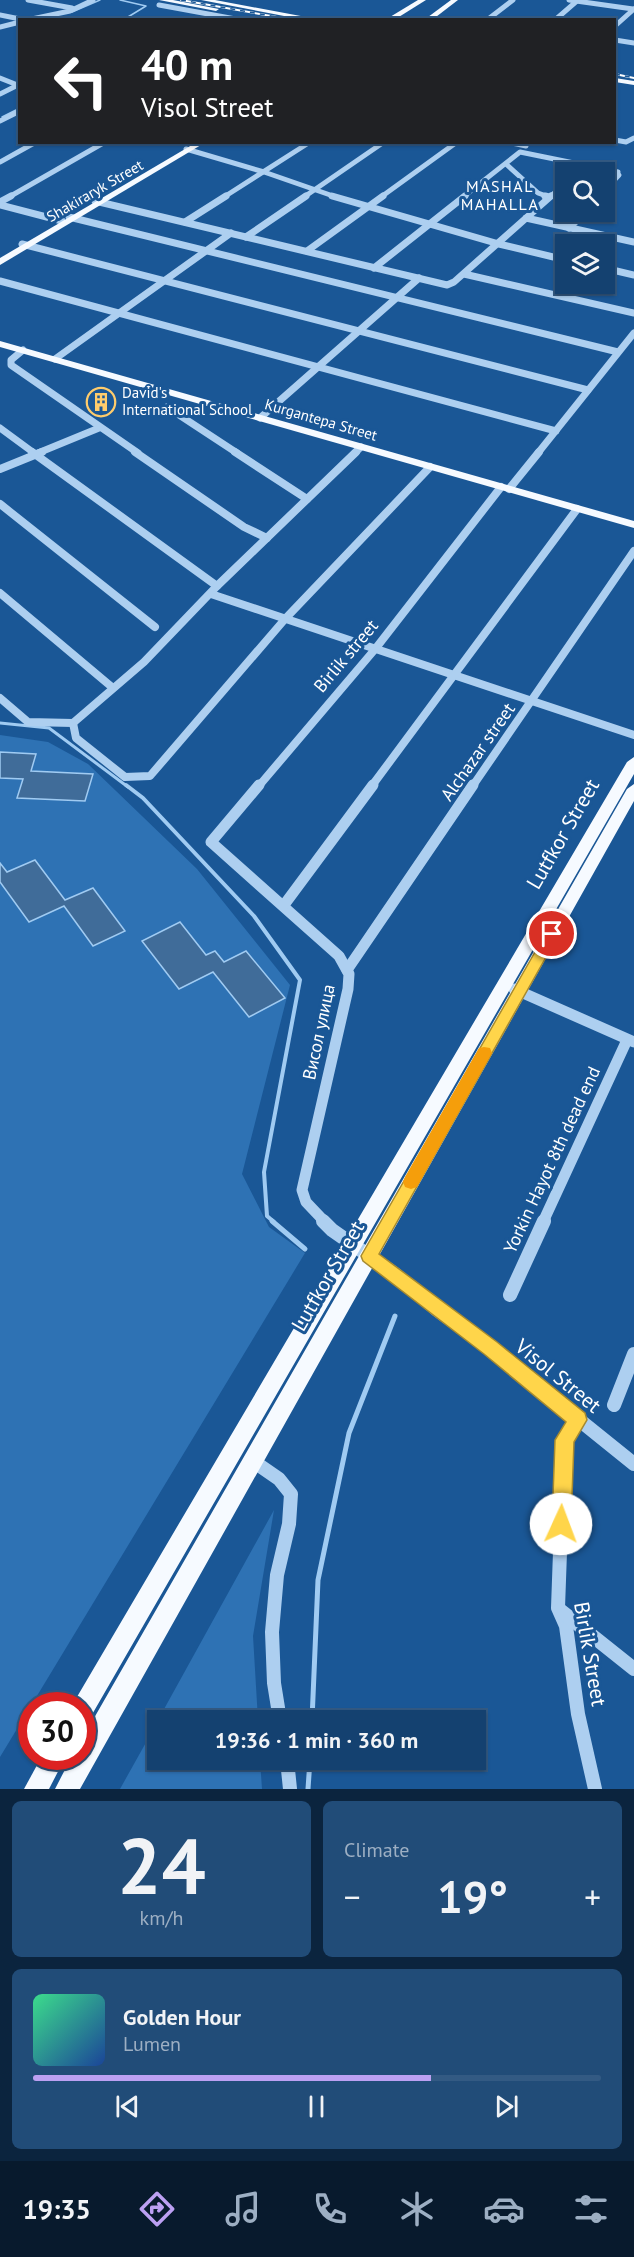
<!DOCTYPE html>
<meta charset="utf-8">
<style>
body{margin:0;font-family:"PT Sans",sans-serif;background:#214c78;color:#f1f3f6;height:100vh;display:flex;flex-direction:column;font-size:22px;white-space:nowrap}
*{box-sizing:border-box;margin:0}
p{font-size:20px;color:#9dafc3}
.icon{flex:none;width:33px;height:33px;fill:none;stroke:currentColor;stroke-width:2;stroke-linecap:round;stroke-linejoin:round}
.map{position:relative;height:1789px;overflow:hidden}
.details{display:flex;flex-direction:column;gap:12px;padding:12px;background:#0b243e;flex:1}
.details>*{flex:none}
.guide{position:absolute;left:18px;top:18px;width:598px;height:126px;border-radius:0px;box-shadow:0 2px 4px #0004,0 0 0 2px #335a83;background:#202124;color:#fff;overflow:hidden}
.fabs{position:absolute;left:555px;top:162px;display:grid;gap:12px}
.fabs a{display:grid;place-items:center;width:60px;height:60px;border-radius:0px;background:#144170;box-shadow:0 2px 4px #0004,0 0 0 2px #335a83;font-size:30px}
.speed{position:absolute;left:18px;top:1692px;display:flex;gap:12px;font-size:30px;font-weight:700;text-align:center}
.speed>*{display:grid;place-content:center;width:78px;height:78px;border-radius:50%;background:#144170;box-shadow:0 2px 4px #0004,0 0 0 2px #335a83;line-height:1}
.speed .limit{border:9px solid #d22;background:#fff;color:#111}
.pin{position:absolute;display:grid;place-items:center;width:51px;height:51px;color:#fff;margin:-26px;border:3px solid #fff;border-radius:50%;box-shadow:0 2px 6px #0007}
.me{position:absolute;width:66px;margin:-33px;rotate:2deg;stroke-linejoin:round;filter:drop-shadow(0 0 4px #0008)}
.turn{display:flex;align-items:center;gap:21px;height:126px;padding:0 24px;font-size:27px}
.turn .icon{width:78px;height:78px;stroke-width:2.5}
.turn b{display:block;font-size:42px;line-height:51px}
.big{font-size:45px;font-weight:800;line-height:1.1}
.details .tile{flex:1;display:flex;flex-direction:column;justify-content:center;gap:9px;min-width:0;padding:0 21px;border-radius:9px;background:#214c78}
.details .dial{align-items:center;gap:0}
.dial b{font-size:78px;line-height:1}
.song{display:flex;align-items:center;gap:18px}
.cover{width:72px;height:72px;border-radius:9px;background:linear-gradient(135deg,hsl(150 70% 55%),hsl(220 70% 35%))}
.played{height:6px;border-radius:3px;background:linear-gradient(90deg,#bca0f2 70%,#335a83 70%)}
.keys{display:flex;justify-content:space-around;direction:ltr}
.heat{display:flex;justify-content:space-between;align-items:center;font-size:33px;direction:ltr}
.details .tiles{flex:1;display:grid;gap:12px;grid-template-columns:1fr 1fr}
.tile:last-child{grid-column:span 2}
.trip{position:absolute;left:147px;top:1710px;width:339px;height:60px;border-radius:0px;background:#144170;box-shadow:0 2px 4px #0004,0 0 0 2px #335a83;font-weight:800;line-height:60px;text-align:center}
.dock{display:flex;height:96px;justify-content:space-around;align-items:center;background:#081a2d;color:#9dafc3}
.dock .icon{width:42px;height:42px}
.dock .current{color:#bca0f2}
.dock b{font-size:27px;color:#f1f3f6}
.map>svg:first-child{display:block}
</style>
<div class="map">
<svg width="634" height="1789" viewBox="0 0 634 1789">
<rect width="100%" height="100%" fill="#1a5796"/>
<!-- green -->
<g fill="#2e72b4">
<polygon points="0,735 48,742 88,764 197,869 290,985 242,1174 269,1227 305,1253 0,1757"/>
<polygon points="274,1510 253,1636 258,1720 158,1720"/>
<polygon points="158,1721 158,1760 260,1760 262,1789 120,1789"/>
</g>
<!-- water -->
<g fill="#406c99" stroke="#a0cbf2" stroke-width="1.5">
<polygon points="0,752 36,754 31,771 93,774 85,801 17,798 23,779 0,778"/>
<polygon points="35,860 65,900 93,888 125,931 93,946 64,906 29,922 0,882 0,863 7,872"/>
<polygon points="180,922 206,955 215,951 224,962 246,951 285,998 249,1017 213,972 179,989 142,941"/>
</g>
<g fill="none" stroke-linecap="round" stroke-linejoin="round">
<!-- stream-far3 -->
<g stroke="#a0cbf2" stroke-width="1.5">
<polyline points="120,0 146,6 123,20"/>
<polyline points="72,12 100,0"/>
<polyline points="2,117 20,108"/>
</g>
<!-- stream-far2 -->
<polyline stroke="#a0cbf2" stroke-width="3" points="0,723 49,728 128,787"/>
<!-- stream-far1 -->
<polyline stroke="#a0cbf2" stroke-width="4" points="126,785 143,798 254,916 300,980 264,1172 267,1216 274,1222"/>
<!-- stream -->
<g stroke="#a0cbf2" stroke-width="5">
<polyline points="272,1221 305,1249"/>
<polyline points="312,1720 318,1580 349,1433 395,1316"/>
<polyline points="308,1789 310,1760"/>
</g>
<!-- minor-far4 -->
<g stroke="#adcff0" stroke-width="5">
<polyline points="28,0 72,8"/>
<polyline points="569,0 633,9"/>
<polyline points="159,5 241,20"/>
<polyline points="0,15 25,20"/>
<polyline points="27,20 70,11 93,0"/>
<polyline points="487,20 513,0"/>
<polyline points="555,20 578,0"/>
<polyline points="615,26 634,9"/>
<polyline points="0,27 20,22"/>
<polyline points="615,40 634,43"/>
<polyline points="0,78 20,86"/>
<polyline points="0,94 18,85"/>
<polyline points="0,121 20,111"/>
<polyline points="615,140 626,142 634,138"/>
<polyline points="507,142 526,146"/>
<polyline points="186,149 264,172 336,197"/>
<polyline points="0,162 36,142"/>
<polyline points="506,164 538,193 549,197"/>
<polyline points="604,191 619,175"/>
<polyline points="9,197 105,142"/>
<polyline points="224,197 310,142"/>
<polyline points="304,197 384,142"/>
<polyline points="381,197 457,142"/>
<polyline points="463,197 520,152 618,172"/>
<polyline points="550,197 566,182"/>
</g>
<!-- minor-far3 -->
<g stroke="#adcff0" stroke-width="7">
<polyline points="332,196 499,244 566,260"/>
<polyline points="545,196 549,197"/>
<polyline points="95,201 447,285 454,282 551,196"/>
<polyline points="0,202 11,196"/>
<polyline points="0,205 62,221"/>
<polyline points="69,217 618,352"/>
<polyline points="526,218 634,242"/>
<polyline points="185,222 226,196"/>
<polyline points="569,228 585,212"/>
<polyline points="246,237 306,196"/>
<polyline points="22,244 588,390"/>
<polyline points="307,251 383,196"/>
<polyline points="374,268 465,196"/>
<polyline points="604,268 634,275"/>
<polyline points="464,274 634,313"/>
<polyline points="0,281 556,431"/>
<polyline points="23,350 11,360 11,365 138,453"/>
<polyline points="55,359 231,233"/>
<polyline points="167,407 237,453"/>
<polyline points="260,418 419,278"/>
<polyline points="0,428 34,453"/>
<polyline points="38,453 99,428"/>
<polyline points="355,453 361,447"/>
<polyline points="538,453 634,333"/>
</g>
<!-- minor-far2 -->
<g stroke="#adcff0" stroke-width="8">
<polyline points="32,452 217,586"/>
<polyline points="135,452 244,527 267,538"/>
<polyline points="235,452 307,499"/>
<polyline points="0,469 42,452"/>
<polyline points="509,489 539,452"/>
<polyline points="0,504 155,627"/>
<polyline points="0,593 113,688"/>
<polyline points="211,594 634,735"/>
<polyline points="0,698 28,722 73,723 144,662 217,586 356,452"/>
<polyline points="73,723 76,738 125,777 150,776 285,619 430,467"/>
<polyline points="258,787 376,648 501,487"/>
<polyline points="371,787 577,509"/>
<polyline points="472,787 634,551"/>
</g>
<!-- minor-far1 -->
<g stroke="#adcff0" stroke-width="11">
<polyline points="259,785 211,842 339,956 349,974 348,989 302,1190 306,1202 325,1222"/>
<polyline points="284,905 373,785"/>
<polyline points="347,970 473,785"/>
<polyline points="514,989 634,1042"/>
<polyline points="543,1222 627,1040"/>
</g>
<!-- minor -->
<g stroke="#adcff0" stroke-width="14">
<polyline points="323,1221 332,1230 395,1274 436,1309 490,1348 634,1464"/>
<polyline points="510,1295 544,1221"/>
<polyline points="614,1405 634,1354"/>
<polyline points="578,1420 564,1440 558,1608 566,1626 578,1714 595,1789"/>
<polyline points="253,1461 279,1479 291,1494 289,1524 277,1575 272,1632 274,1683 280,1720"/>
<polyline points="560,1610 634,1669"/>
<polyline points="287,1760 290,1789"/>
</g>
<!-- major -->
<g fill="#f6faff" fill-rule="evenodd">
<polygon points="159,0 173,0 219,9 216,11"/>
<polygon points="201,0 215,0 322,20 305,20"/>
<polygon points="418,0 426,0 394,20 385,20"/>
<polygon points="451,0 458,0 432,20 424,20"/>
<polygon points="615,78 634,81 634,85 615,82"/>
<polygon points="197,142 206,142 0,265 0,258"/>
<polygon points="0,341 634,521 634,528 0,347"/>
<polygon points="634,757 634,774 90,1718 82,1721 82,1706 72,1706 74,1702 627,762"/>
<polygon points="634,784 634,801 80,1789 55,1789 72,1756 82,1756 82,1739 627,789"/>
<polygon points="42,1756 66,1756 49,1789 24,1789"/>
</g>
<!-- rail casing -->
<g stroke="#fff" stroke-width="2">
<g id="rail">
<polyline points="181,0 294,20"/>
<polyline points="615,74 634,78"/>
</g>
</g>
<!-- rail -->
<use href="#rail" stroke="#1a5796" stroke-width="1.5" stroke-dasharray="5" stroke-linecap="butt"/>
</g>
<!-- route -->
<polygon fill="#ffd54a" stroke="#a68a30" stroke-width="1.5" points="552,929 559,934 379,1254 497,1342 585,1413 587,1420 574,1442 571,1524 568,1531 561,1534 554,1531 552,1524 555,1440 566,1422 484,1354 363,1261 361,1256 547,931"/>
<!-- slow -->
<polygon fill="#f59e0b" points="484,1047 490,1048 492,1053 417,1187 411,1189 405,1187 403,1182 405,1177 479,1048"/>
<!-- icons -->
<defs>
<g id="building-ring" transform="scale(1.5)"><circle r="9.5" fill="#1a5796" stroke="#ffcc6c" stroke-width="1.5"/><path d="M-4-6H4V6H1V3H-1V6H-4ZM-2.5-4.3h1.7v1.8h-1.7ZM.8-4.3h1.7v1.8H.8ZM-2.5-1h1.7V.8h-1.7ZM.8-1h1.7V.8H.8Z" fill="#ffcc6c"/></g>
</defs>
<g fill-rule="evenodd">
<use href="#building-ring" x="101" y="402"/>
</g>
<g text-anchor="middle" stroke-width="6" stroke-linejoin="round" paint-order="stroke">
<!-- far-street labels -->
<g font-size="15" fill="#fff" stroke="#1a5796">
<text transform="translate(95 191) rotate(-30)" y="5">Shakiraryk Street</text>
<text transform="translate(321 420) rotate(16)" y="5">Kurgantepa Street</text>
</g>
<!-- far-poi labels -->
<g font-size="15" fill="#fff" stroke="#1a5796" text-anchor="start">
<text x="122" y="398">David's<tspan x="122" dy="17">International School</tspan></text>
</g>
<!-- far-neighbourhood labels -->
<g font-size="16" letter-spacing="1.5" fill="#fff" stroke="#1a5796">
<text x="500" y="192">MASHAL<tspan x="500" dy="18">MAHALLA</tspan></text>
</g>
<!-- street labels -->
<g font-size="18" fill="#fff" stroke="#1a5796">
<text transform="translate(346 656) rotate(-50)" y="6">Birlik street</text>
<text transform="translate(478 752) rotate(-55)" y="6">Alchazar street</text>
<text transform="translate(319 1032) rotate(-78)" y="6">Висол улица</text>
<text transform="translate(552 1160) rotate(-65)" y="6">Yorkin Hayot 8th dead end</text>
</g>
<!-- near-street labels -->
<g font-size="21" fill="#fff" stroke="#1a5796">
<text transform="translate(563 834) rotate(-60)" y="7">Lutfkor Street</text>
<text transform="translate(328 1276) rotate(-60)" y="7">Lutfkor Street</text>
<text transform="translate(558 1376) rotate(39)" y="7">Visol Street</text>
<text transform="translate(590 1654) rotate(80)" y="7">Birlik Street</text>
</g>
</g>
</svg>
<div class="fabs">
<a><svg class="icon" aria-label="search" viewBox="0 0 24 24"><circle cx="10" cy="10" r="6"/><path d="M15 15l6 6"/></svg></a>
<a><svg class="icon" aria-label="layers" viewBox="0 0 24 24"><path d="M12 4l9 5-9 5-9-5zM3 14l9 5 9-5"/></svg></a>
</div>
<div class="speed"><div class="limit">30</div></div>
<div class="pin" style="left:552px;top:934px;background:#d93025"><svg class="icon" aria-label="arrive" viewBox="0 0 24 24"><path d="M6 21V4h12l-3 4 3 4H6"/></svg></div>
<svg class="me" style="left:561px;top:1524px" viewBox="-20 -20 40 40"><circle r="19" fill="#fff"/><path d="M0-13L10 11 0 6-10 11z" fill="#ffd54a"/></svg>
<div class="trip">19:36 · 1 min · 360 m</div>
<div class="guide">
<div class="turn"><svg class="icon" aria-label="left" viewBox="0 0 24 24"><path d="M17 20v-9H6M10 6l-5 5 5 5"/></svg><div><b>40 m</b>Visol Street</div></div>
</div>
</div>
<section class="details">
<div class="tiles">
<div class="tile dial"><b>24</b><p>km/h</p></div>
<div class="tile"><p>Climate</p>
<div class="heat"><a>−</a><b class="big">19°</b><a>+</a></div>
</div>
<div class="tile">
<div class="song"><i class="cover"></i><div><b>Golden Hour</b><p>Lumen</p></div></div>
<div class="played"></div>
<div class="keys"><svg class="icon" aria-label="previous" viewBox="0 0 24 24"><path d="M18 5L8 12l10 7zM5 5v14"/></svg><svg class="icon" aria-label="pause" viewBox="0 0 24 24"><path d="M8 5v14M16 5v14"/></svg><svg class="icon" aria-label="next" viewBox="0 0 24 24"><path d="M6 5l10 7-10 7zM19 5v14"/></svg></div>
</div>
</div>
</section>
<nav class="dock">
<b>19:35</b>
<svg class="icon current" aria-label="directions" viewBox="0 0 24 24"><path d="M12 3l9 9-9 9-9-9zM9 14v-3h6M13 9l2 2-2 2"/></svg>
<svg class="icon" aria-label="music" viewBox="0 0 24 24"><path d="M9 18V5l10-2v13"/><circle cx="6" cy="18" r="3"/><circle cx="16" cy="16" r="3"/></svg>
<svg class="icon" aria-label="phone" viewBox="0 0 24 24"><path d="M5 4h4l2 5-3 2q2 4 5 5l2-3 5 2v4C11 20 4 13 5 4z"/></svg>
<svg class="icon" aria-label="climate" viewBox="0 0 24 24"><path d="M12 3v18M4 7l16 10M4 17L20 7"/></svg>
<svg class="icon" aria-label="car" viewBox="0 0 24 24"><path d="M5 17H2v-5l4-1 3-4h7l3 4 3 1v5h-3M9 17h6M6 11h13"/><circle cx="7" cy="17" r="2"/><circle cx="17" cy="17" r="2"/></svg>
<svg class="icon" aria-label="filters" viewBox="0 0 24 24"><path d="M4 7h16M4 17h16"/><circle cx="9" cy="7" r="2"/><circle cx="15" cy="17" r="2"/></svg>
</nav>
